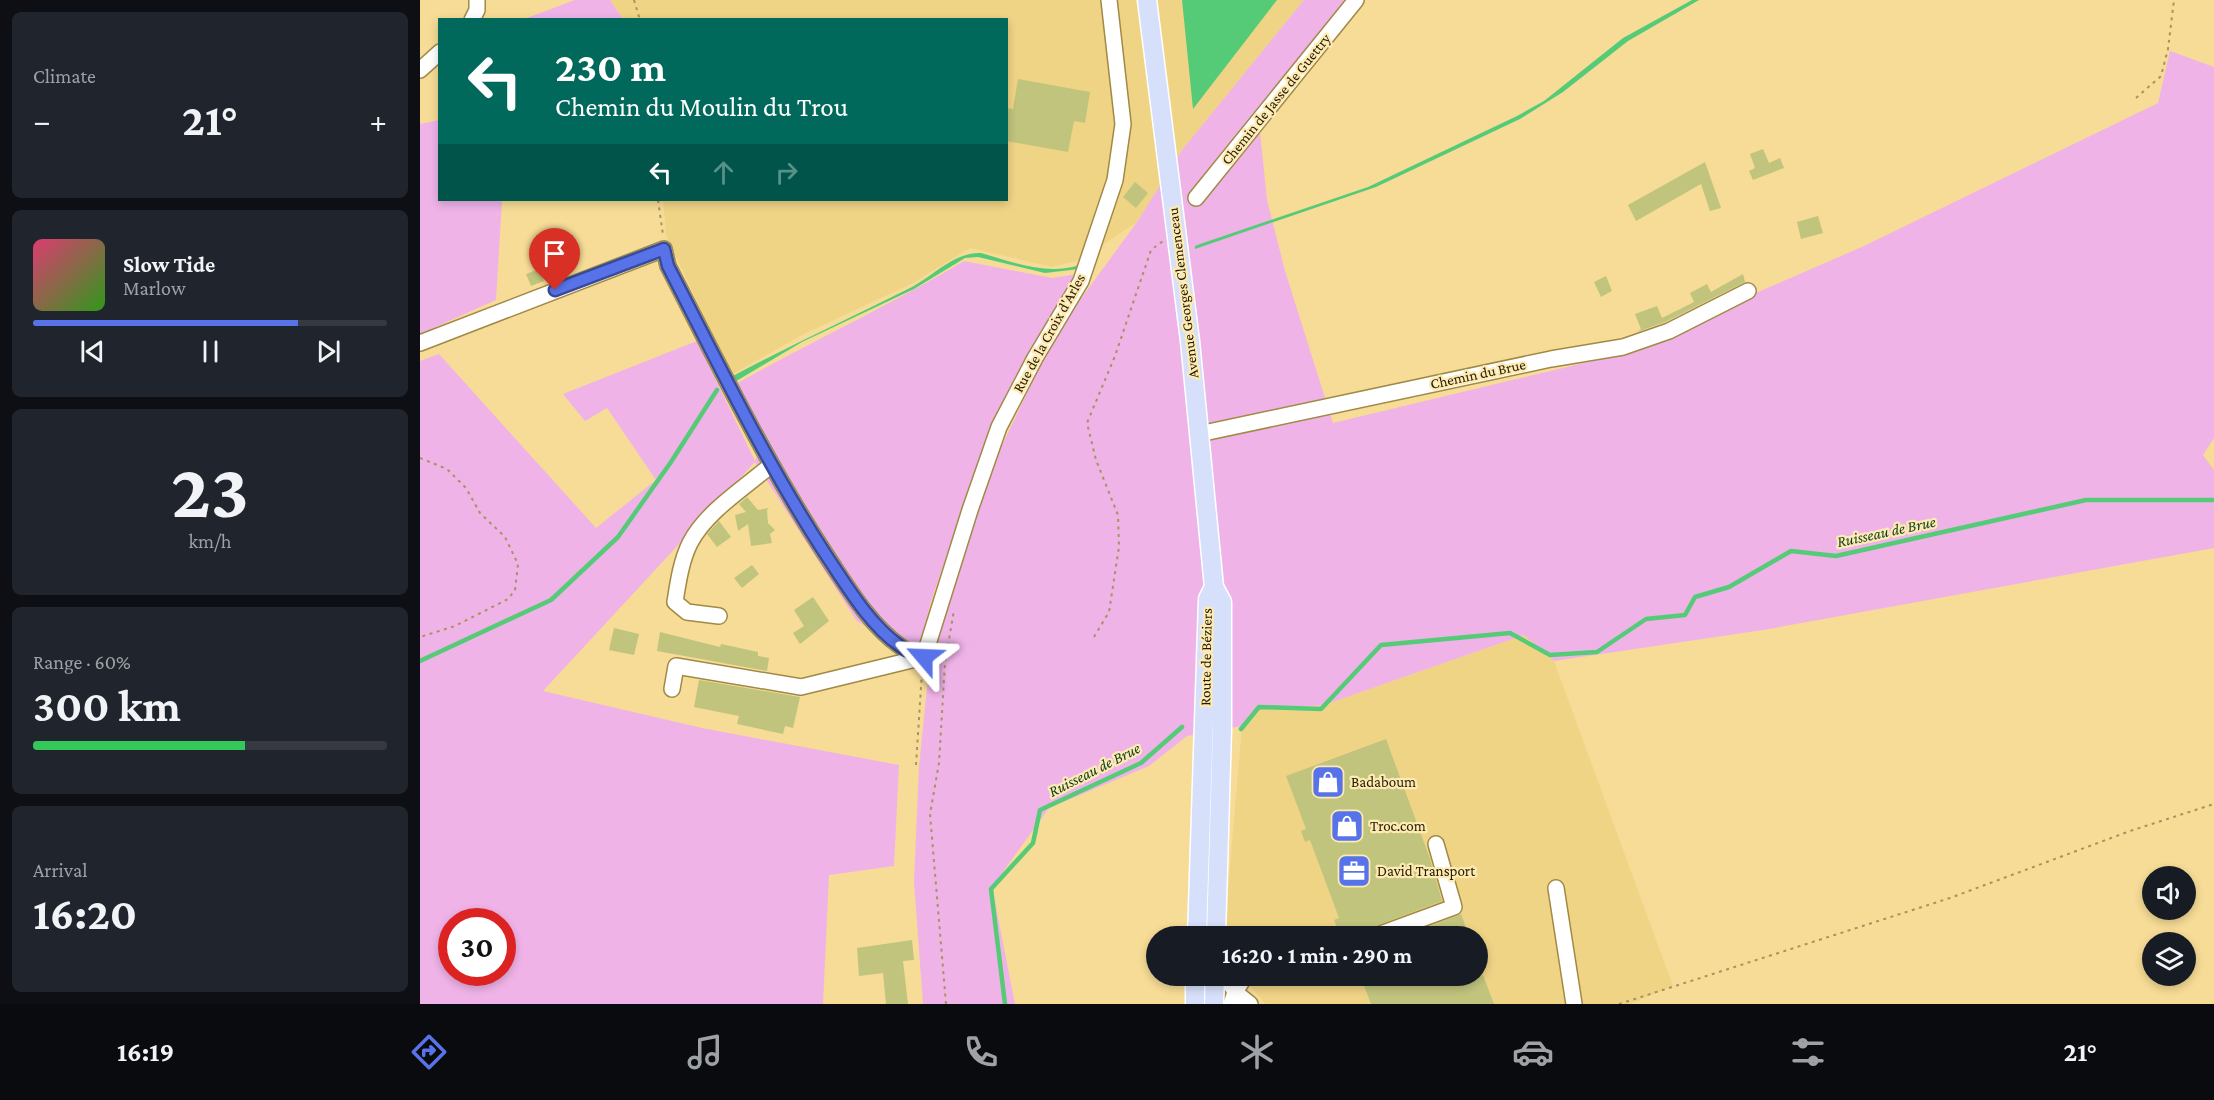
<!DOCTYPE html>
<meta charset="utf-8">
<style>
body{margin:0;font-family:"Crimson Pro",serif;background:#20242c;color:#f1f3f6;height:100vh;display:flex;flex-direction:column;font-size:22px;white-space:nowrap}
*{box-sizing:border-box;margin:0}
p{font-size:20px;color:#9ea1a6}
.icon{flex:none;width:33px;height:33px;fill:none;stroke:currentColor;stroke-width:2;stroke-linecap:round;stroke-linejoin:round}
.map{position:relative;flex:1;overflow:hidden}
.sheet{display:flex;flex-direction:column;gap:12px;padding:12px;background:#0d0f14;width:420px}
.sheet>*{flex:none}
.hud{position:absolute;left:18px;top:18px;width:570px;height:183px;border-radius:0px;box-shadow:0 3px 9px #0003;background:#00695c;color:#fff;overflow:hidden}
.fabs{position:absolute;left:1722px;top:866px;display:grid;gap:12px}
.fabs a{display:grid;place-items:center;width:54px;height:54px;border-radius:50%;background:#171b24;box-shadow:0 3px 9px #0003;font-size:30px}
.speed{position:absolute;left:18px;top:908px;display:flex;gap:12px;font-size:30px;font-weight:700;text-align:center}
.speed>*{display:grid;place-content:center;width:78px;height:78px;border-radius:50%;background:#171b24;box-shadow:0 3px 9px #0003;line-height:1}
.speed .limit{border:9px solid #d22;background:#fff;color:#111}
.pin{position:absolute;display:grid;place-items:center;width:51px;height:51px;color:#fff;margin:-62px -26px;border-radius:50% 50% 50% 0;rotate:-45deg;box-shadow:0 0 6px #0007}
.pin .icon{rotate:45deg}
.me{position:absolute;width:66px;margin:-33px;rotate:296deg;stroke-linejoin:round;filter:drop-shadow(0 0 4px #0008)}
.turn{display:flex;align-items:center;gap:21px;height:126px;padding:0 18px;font-size:27px}
.turn .icon{width:78px;height:78px;stroke-width:2.5}
.turn b{display:block;font-size:42px;line-height:51px}
.lanes{display:flex;align-items:center;height:57px;padding:0 18px;background:#0003;justify-content:center;gap:30px;direction:ltr}
.lanes .off{opacity:.35}
.big{font-size:45px;font-weight:700;line-height:1.1}
.sheet .widget{flex:1;display:flex;flex-direction:column;justify-content:center;gap:9px;min-width:0;padding:0 21px;border-radius:9px;background:#20242c}
.sheet .dial{align-items:center;gap:0}
.dial b{font-size:78px;line-height:1}
.song{display:flex;align-items:center;gap:18px}
.cover{width:72px;height:72px;border-radius:9px;background:linear-gradient(135deg,hsl(340 70% 55%),hsl(110 70% 35%))}
.played{height:6px;border-radius:3px;background:linear-gradient(90deg,#5873e9 75%,#363941 75%)}
.keys{display:flex;justify-content:space-around;direction:ltr}
.heat{display:flex;justify-content:space-between;align-items:center;font-size:33px;direction:ltr}
.charge{height:9px;border-radius:4px;background:linear-gradient(90deg,#34c759 60%,#363941 0)}
.trip{position:absolute;left:726px;top:926px;width:342px;height:60px;border-radius:30px;background:#171b24;box-shadow:0 3px 9px #0003;font-weight:700;line-height:60px;text-align:center}
.tab-bar{display:flex;height:96px;justify-content:space-around;align-items:center;background:#090b0e;color:#9ea1a6}
.tab-bar .icon{width:42px;height:42px}
.tab-bar .selected{color:#5873e9}
.tab-bar b{font-size:27px;color:#f1f3f6}
main{display:flex;flex:1;min-height:0}
.map>svg:first-child{display:block}
</style>
<main>
<section class="sheet">
<div class="widget"><p>Climate</p>
<div class="heat"><a>−</a><b class="big">21°</b><a>+</a></div>
</div>
<div class="widget">
<div class="song"><i class="cover"></i><div><b>Slow Tide</b><p>Marlow</p></div></div>
<div class="played"></div>
<div class="keys"><svg class="icon" aria-label="previous" viewBox="0 0 24 24"><path d="M18 5L8 12l10 7zM5 5v14"/></svg><svg class="icon" aria-label="pause" viewBox="0 0 24 24"><path d="M8 5v14M16 5v14"/></svg><svg class="icon" aria-label="next" viewBox="0 0 24 24"><path d="M6 5l10 7-10 7zM19 5v14"/></svg></div>
</div>
<div class="widget dial"><b>23</b><p>km/h</p></div>
<div class="widget"><p>Range · 60%</p><b class="big">300 km</b><div class="charge"></div></div>
<div class="widget"><p>Arrival</p><b class="big">16:20</b></div>
</section>
<div class="map">
<svg width="1794" height="1004" viewBox="0 0 1794 1004">
<rect width="100%" height="100%" fill="#f6dc96"/>
<!-- built -->
<g fill="#f0d486">
<polygon points="190,0 884,0 762,150 717,222 660,260 632,267 550,248 493,283 382,335 311,375 246,235 243,200 586,200 586,20 203,19"/>
<polygon points="1104,635 1134,661 1253,986 1210,1004 845,1004 822,975 1058,975 1058,936 804,936 822,726 834,710 904,705"/>
</g>
<!-- green -->
<g fill="#efb3e8" fill-rule="evenodd">
<polygon points="155,0 190,0 203,19 104,19"/>
<polygon points="884,0 929,0 838,113 847,200 865,271 913,423 1189,357 1444,246 1738,103 1750,51 1794,67 1794,438 1783,455 1794,470 1794,548 1343,630 1134,661 1104,635 904,705 834,710 822,726 767,736 729,766 629,808 572,887 595,1004 503,1004 494,882 499,766 509,669 547,539 574,462 625,355 649,315 717,222 762,150"/>
<polygon points="19,120 20,200 82,200 76,300 0,334 0,124"/>
<path d="M544,261L632,278L658,274L612,350L571,427L511,601L496,662L436,620L335,462L123,691L282,728L479,765L474,866L409,875L403,1004H0V361L19,354L176,528L236,480L187,408L165,421L143,394L277,341L335,461L344,441L314,385C390,342 469,306 544,261ZM32,921H82V972H32Z"/>
</g>
<!-- water -->
<g fill="#55cb78">
<polygon points="762,0 857,0 773,109"/>
<polygon points="1272,0 1279,0 1208,41 1143,92 1100,119 956,187 775,249 775,246 780,244 948,187 1097,116 1124,101 1203,38"/>
<path d="M561,253C593,262 626,276 660,265L659,269L625,273L558,257L545,258L494,289L382,342L313,383L311,377C371,345 432,317 492,287C514,275 535,252 561,253Z"/>
</g>
<g fill="none" stroke-linecap="round" stroke-linejoin="round">
<!-- stream -->
<g stroke="#55cb78" stroke-width="4.5">
<polyline points="0,661 131,600 198,537 251,462 297,390"/>
<polyline points="821,729 839,707 901,709 961,645 1090,633 1130,655 1177,652 1226,619 1265,615 1275,597 1309,587 1371,551 1416,556 1666,500 1794,500"/>
<polyline points="585,1004 571,889 613,843 620,810 721,763 762,727"/>
</g>
</g>
<!-- building -->
<g fill="#c1c47d">
<polygon points="598,79 670,92 665,123 654,121 648,152 586,141 586,108 593,109"/>
<polygon points="1343,149 1349,163 1360,158 1364,168 1333,180 1329,171 1335,168 1330,154"/>
<polygon points="1285,162 1301,208 1290,211 1281,184 1216,221 1208,205"/>
<polygon points="715,182 728,193 716,208 703,197"/>
<polygon points="1398,216 1403,233 1381,239 1377,222"/>
<polygon points="119,269 124,281 111,286 106,274"/>
<polygon points="1323,274 1325,282 1245,322 1217,332 1221,329 1215,314 1237,306 1242,318 1274,302 1270,293 1287,284 1291,292"/>
<polygon points="1186,276 1192,291 1181,297 1174,282"/>
<polygon points="327,497 338,510 349,508 347,510 348,523 355,530 350,534 352,543 331,546 328,524 318,531 315,515 326,512 319,504"/>
<polygon points="299,521 311,537 297,547 287,534"/>
<polygon points="332,565 339,574 322,588 314,578"/>
<polygon points="393,597 409,621 380,644 373,633 384,626 374,610"/>
<polygon points="194,628 219,634 214,655 189,650"/>
<polygon points="240,632 300,647 301,644 338,652 338,656 349,658 347,671 237,651"/>
<polygon points="279,680 380,697 373,728 365,726 363,734 317,724 319,716 274,707"/>
<polygon points="966,739 1009,856 1022,901 952,927 945,936 926,936 923,928 918,930 914,920 919,918 890,840 885,842 881,831 886,829 866,776"/>
<polygon points="1041,914 1049,936 983,936 1037,916"/>
<polygon points="492,940 494,960 483,961 488,1004 466,1004 463,973 439,976 437,948"/>
<polygon points="940,975 1063,975 1074,1004 951,1004"/>
</g>
<g fill="none" stroke-linecap="round" stroke-linejoin="round">
<!-- minor casing -->
<g stroke="#a18a45" stroke-width="18">
<g id="minor">
<polyline points="52,20 57,10 57,0"/>
<polyline points="0,70 20,52"/>
<polyline points="776,198 936,0"/>
<path d="M0,343L244,249L248,266C299,365 347,465 408,558C428,588 450,625 480,646C487,652 496,654 504,657"/>
<polyline points="779,434 1131,359 1203,347 1249,331 1328,291"/>
<path d="M299,616L267,612L255,602C258,583 261,561 270,543C286,512 324,488 350,466"/>
<polyline points="504,657 550,510 579,427 615,358 661,281 695,180 703,124 689,0"/>
<polyline points="252,689 256,666 381,687 504,657"/>
<polyline points="1136,888 1154,1004"/>
<polyline points="955,936 1034,907 1016,844"/>
<polyline points="805,975 815,992 830,1004"/>
<polyline points="811,1004 815,992 826,975"/>
</g>
</g>
<!-- major casing -->
<g stroke="#fff" stroke-width="21">
<g id="major">
<polyline points="727,0 770,341 794,587 802,602 802,729 796,936"/>
<polyline points="777,936 788,599 794,587"/>
<polyline points="775,1004 775,975"/>
<polyline points="794,1004 795,975"/>
</g>
</g>
<!-- path -->
<g stroke="#a7935d" stroke-width="2" stroke-dasharray="3 4.5" stroke-linecap="butt">
<polyline points="214,0 220,20"/>
<polyline points="1716,98 1741,76 1748,49 1754,0"/>
<polyline points="238,200 243,235"/>
<polyline points="0,458 27,469 46,488 60,513 85,537 98,564 95,590 88,599 35,626 0,637"/>
<polyline points="674,637 689,612 699,547 698,515 676,460 667,423 695,356 731,250 743,241"/>
<polyline points="496,765 502,672"/>
<polyline points="526,1004 510,814 519,763 525,663 534,610"/>
<polyline points="1199,1004 1530,898 1710,831 1794,804"/>
</g>
<!-- minor -->
<use href="#minor" stroke="#fff" stroke-width="15"/>
<!-- major -->
<use href="#major" stroke="#d7e0fb" stroke-width="18"/>
</g>
<g fill="none" stroke-linecap="round" stroke-linejoin="round">
<!-- route casing -->
<g stroke="#394b97" stroke-width="15">
<path id="route" d="M135,290L244,249L248,266C299,365 347,465 408,558C428,588 450,625 480,646C487,652 496,654 504,657"/>
</g>
<!-- route -->
<use href="#route" stroke="#5873e9" stroke-width="10"/>
</g>
<!-- icons -->
<defs>
<g id="shop-square" transform="scale(1.725)"><rect x="-9" y="-9" width="18" height="18" rx="4" fill="#5873e9" stroke="#feeab3"/><path d="M-5-2.5h2.3a2.7 3.5 0 0 1 5.4 0H5L5.5 6h-11ZM-1.5-2.5h3a1.5 2.3 0 0 0-3 0Z" fill="#fff"/></g>
<g id="office-square" transform="scale(1.725)"><rect x="-9" y="-9" width="18" height="18" rx="4" fill="#5873e9" stroke="#feeab3"/><path d="M-6-3h4V-5.5h4V-3h4V5H-6ZM-1-4.5V-3h2v-1.5ZM-6 0V1H6V0Z" fill="#fff"/></g>
</defs>
<g fill-rule="evenodd">
<use href="#shop-square" x="908" y="782"/>
<use href="#shop-square" x="927" y="826"/>
<use href="#office-square" x="934" y="871"/>
</g>
<g text-anchor="middle" stroke-width="4.5" stroke-linejoin="round" paint-order="stroke">
<!-- street labels -->
<g font-size="15" fill="#241b00" stroke="#feeab3">
<text transform="translate(856 99) rotate(-51)" y="5">Chemin de Jasse de Guettry</text>
<text transform="translate(763 293) rotate(-97)" y="5">Avenue Georges Clemenceau</text>
<text transform="translate(629 333) rotate(-61)" y="5">Rue de la Croix d'Arles</text>
<text transform="translate(1058 374) rotate(-12)" y="5">Chemin du Brue</text>
<text transform="translate(786 657) rotate(-89)" y="5">Route de Béziers</text>
</g>
<!-- poi labels -->
<g font-size="15" fill="#241b00" stroke="#feeab3" text-anchor="start">
<text x="931" y="787">Badaboum</text>
<text x="950" y="831">Troc.com</text>
<text x="957" y="876">David Transport</text>
</g>
<!-- water labels -->
<g font-size="16" font-style="italic" fill="#0e3e1e" stroke="#feeab3">
<text transform="translate(1466 531) rotate(-12)" y="6">Ruisseau de Brue</text>
<text transform="translate(674 769) rotate(-27)" y="6">Ruisseau de Brue</text>
</g>
</g>
</svg>
<div class="fabs">
<a><svg class="icon" aria-label="sound" viewBox="0 0 24 24"><path d="M4 9h4l5-4v14l-5-4H4zM17 9q2 3 0 6"/></svg></a>
<a><svg class="icon" aria-label="layers" viewBox="0 0 24 24"><path d="M12 4l9 5-9 5-9-5zM3 14l9 5 9-5"/></svg></a>
</div>
<div class="speed"><div class="limit">30</div></div>
<div class="pin" style="left:135px;top:290px;background:#d93025"><svg class="icon" aria-label="arrive" viewBox="0 0 24 24"><path d="M6 21V4h12l-3 4 3 4H6"/></svg></div>
<svg class="me" style="left:504px;top:657px" viewBox="-20 -20 40 40"><path d="M0-17L14 15 0 8-14 15z" fill="#5873e9" stroke="#fff" stroke-width="4"/></svg>
<div class="trip">16:20 · 1 min · 290 m</div>
<div class="hud">
<div class="turn"><svg class="icon" aria-label="left" viewBox="0 0 24 24"><path d="M17 20v-9H6M10 6l-5 5 5 5"/></svg><div><b>230 m</b>Chemin du Moulin du Trou</div></div>
<div class="lanes"><svg class="icon" aria-label="left" viewBox="0 0 24 24"><path d="M17 20v-9H6M10 6l-5 5 5 5"/></svg><svg class="icon off" aria-label="ahead" viewBox="0 0 24 24"><path d="M12 20V5M6 11l6-6 6 6"/></svg><svg class="icon off" aria-label="right" viewBox="0 0 24 24"><path d="M7 20v-9h11M14 6l5 5-5 5"/></svg></div>
</div>
</div>
</main>
<nav class="tab-bar">
<b>16:19</b>
<svg class="icon selected" aria-label="directions" viewBox="0 0 24 24"><path d="M12 3l9 9-9 9-9-9zM9 14v-3h6M13 9l2 2-2 2"/></svg>
<svg class="icon" aria-label="music" viewBox="0 0 24 24"><path d="M9 18V5l10-2v13"/><circle cx="6" cy="18" r="3"/><circle cx="16" cy="16" r="3"/></svg>
<svg class="icon" aria-label="phone" viewBox="0 0 24 24"><path d="M5 4h4l2 5-3 2q2 4 5 5l2-3 5 2v4C11 20 4 13 5 4z"/></svg>
<svg class="icon" aria-label="climate" viewBox="0 0 24 24"><path d="M12 3v18M4 7l16 10M4 17L20 7"/></svg>
<svg class="icon" aria-label="car" viewBox="0 0 24 24"><path d="M5 17H2v-5l4-1 3-4h7l3 4 3 1v5h-3M9 17h6M6 11h13"/><circle cx="7" cy="17" r="2"/><circle cx="17" cy="17" r="2"/></svg>
<svg class="icon" aria-label="filters" viewBox="0 0 24 24"><path d="M4 7h16M4 17h16"/><circle cx="9" cy="7" r="2"/><circle cx="15" cy="17" r="2"/></svg>
<b>21°</b>
</nav>
